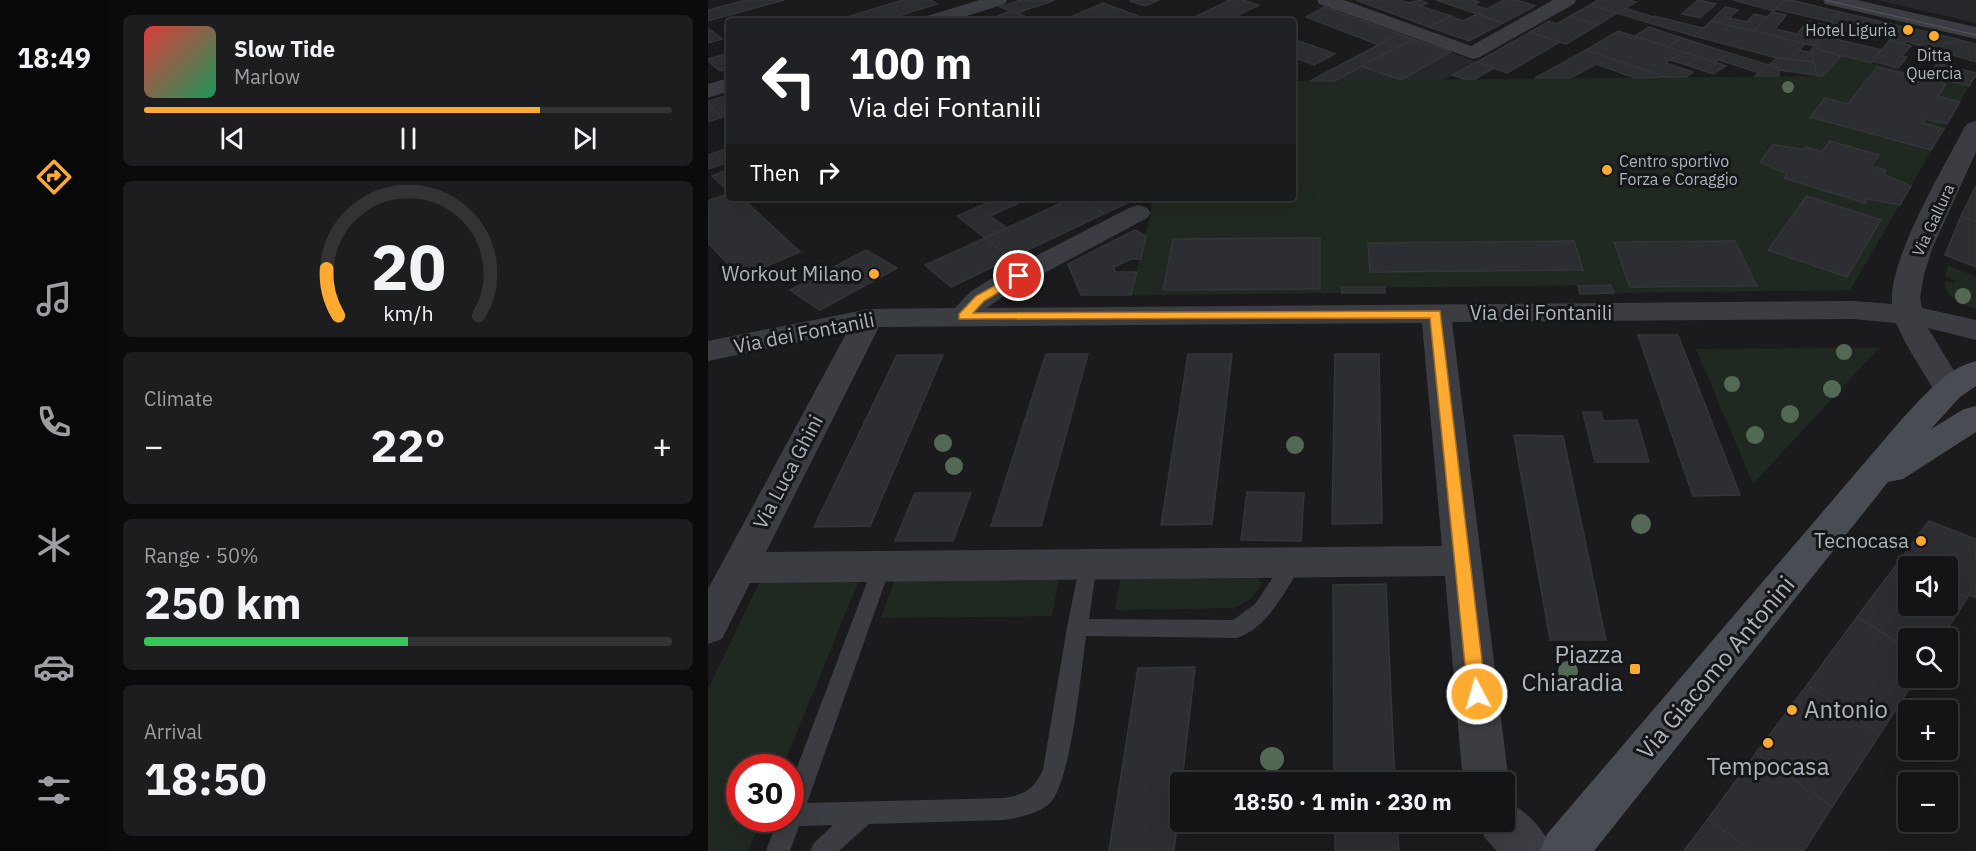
<!DOCTYPE html>
<meta charset="utf-8">
<style>
body{margin:0;font-family:"IBM Plex Sans",sans-serif;background:#1d1d1f;color:#f1f3f6;height:100vh;display:flex;flex-direction:column;font-size:22px;white-space:nowrap}
*{box-sizing:border-box;margin:0}
p{font-size:20px;color:#9d9ea1}
.icon{flex:none;width:33px;height:33px;fill:none;stroke:currentColor;stroke-width:2;stroke-linecap:round;stroke-linejoin:round}
.map{position:relative;flex:1;overflow:hidden}
.drawer{display:flex;flex-direction:column;gap:15px;padding:15px;background:#0b0b0c;width:600px}
.drawer>*{flex:none}
.guide{position:absolute;left:18px;top:18px;width:570px;height:183px;border-radius:6px;box-shadow:0 6px 24px #0002,0 0 0 2px #333335;background:#202124;color:#fff;overflow:hidden}
.tools{position:absolute;left:1190px;top:556px;display:grid;gap:12px}
.tools a{display:grid;place-items:center;width:60px;height:60px;border-radius:6px;background:#141416;box-shadow:0 6px 24px #0002,0 0 0 2px #333335;font-size:30px}
.speed{position:absolute;left:18px;top:754px;display:flex;gap:12px;font-size:30px;font-weight:700;text-align:center}
.speed>*{display:grid;place-content:center;width:78px;height:78px;border-radius:50%;background:#141416;box-shadow:0 6px 24px #0002,0 0 0 2px #333335;line-height:1}
.speed .limit{border:9px solid #d22;background:#fff;color:#111}
.pin{position:absolute;display:grid;place-items:center;width:51px;height:51px;color:#fff;margin:-26px;border:3px solid #fff;border-radius:50%;box-shadow:0 2px 6px #0007}
.me{position:absolute;width:66px;margin:-33px;rotate:354deg;stroke-linejoin:round;filter:drop-shadow(0 0 4px #0008)}
.turn{display:flex;align-items:center;gap:21px;height:126px;padding:0 24px;font-size:27px}
.turn .icon{width:78px;height:78px;stroke-width:2.5}
.turn b{display:block;font-size:42px;line-height:51px}
.then{display:flex;align-items:center;height:57px;padding:0 24px;background:#0003;gap:12px;font-size:22px}
.big{font-size:45px;font-weight:800;line-height:1.1}
.drawer .card{flex:1;display:flex;flex-direction:column;justify-content:center;gap:9px;min-width:0;padding:0 21px;border-radius:9px;background:#1d1d1f}
.drawer .dial{align-items:center;gap:0}
.dial svg{height:156px;overflow:visible;fill:none;stroke:#333335;stroke-width:7;stroke-linecap:round;text-anchor:middle}
.dial text{fill:#f1f3f6;stroke:none}
.song{display:flex;align-items:center;gap:18px}
.cover{width:72px;height:72px;border-radius:9px;background:linear-gradient(135deg,hsl(0 70% 55%),hsl(150 70% 35%))}
.played{height:6px;border-radius:3px;background:linear-gradient(90deg,#ffab31 75%,#333335 75%)}
.keys{display:flex;justify-content:space-around;direction:ltr}
.heat{display:flex;justify-content:space-between;align-items:center;font-size:33px;direction:ltr}
.charge{height:9px;border-radius:4px;background:linear-gradient(90deg,#34c759 50%,#333335 0)}
.trip{position:absolute;left:462px;top:772px;width:345px;height:60px;border-radius:6px;background:#141416;box-shadow:0 6px 24px #0002,0 0 0 2px #333335;font-weight:800;line-height:60px;text-align:center}
main{display:flex;flex:1;min-height:0}
.tabs{display:flex;flex-direction:column;width:108px;justify-content:space-around;align-items:center;background:#080809;color:#9d9ea1}
.tabs .icon{width:42px;height:42px}
.tabs .active{color:#ffab31}
.tabs b{font-size:27px;color:#f1f3f6}
.map>svg:first-child{display:block}
</style>
<main>
<nav class="tabs">
<b>18:49</b>
<svg class="icon active" aria-label="directions" viewBox="0 0 24 24"><path d="M12 3l9 9-9 9-9-9zM9 14v-3h6M13 9l2 2-2 2"/></svg>
<svg class="icon" aria-label="music" viewBox="0 0 24 24"><path d="M9 18V5l10-2v13"/><circle cx="6" cy="18" r="3"/><circle cx="16" cy="16" r="3"/></svg>
<svg class="icon" aria-label="phone" viewBox="0 0 24 24"><path d="M5 4h4l2 5-3 2q2 4 5 5l2-3 5 2v4C11 20 4 13 5 4z"/></svg>
<svg class="icon" aria-label="climate" viewBox="0 0 24 24"><path d="M12 3v18M4 7l16 10M4 17L20 7"/></svg>
<svg class="icon" aria-label="car" viewBox="0 0 24 24"><path d="M5 17H2v-5l4-1 3-4h7l3 4 3 1v5h-3M9 17h6M6 11h13"/><circle cx="7" cy="17" r="2"/><circle cx="17" cy="17" r="2"/></svg>
<svg class="icon" aria-label="filters" viewBox="0 0 24 24"><path d="M4 7h16M4 17h16"/><circle cx="9" cy="7" r="2"/><circle cx="15" cy="17" r="2"/></svg>
</nav>
<section class="drawer">
<div class="card">
<div class="song"><i class="cover"></i><div><b>Slow Tide</b><p>Marlow</p></div></div>
<div class="played"></div>
<div class="keys"><svg class="icon" aria-label="previous" viewBox="0 0 24 24"><path d="M18 5L8 12l10 7zM5 5v14"/></svg><svg class="icon" aria-label="pause" viewBox="0 0 24 24"><path d="M8 5v14M16 5v14"/></svg><svg class="icon" aria-label="next" viewBox="0 0 24 24"><path d="M6 5l10 7-10 7zM19 5v14"/></svg></div>
</div>
<div class="card dial"><svg viewBox="0 0 100 80">
<path d="M14 69A42 42 0 1 1 86 69"/>
<path d="M14 69A42 42 0 0 1 8 45" stroke="#ffab31"/>
<text x="50" y="56" font-size="32" font-weight="700">20</text>
<text x="50" y="72" font-size="11">km/h</text>
</svg></div>
<div class="card"><p>Climate</p>
<div class="heat"><a>−</a><b class="big">22°</b><a>+</a></div>
</div>
<div class="card"><p>Range · 50%</p><b class="big">250 km</b><div class="charge"></div></div>
<div class="card"><p>Arrival</p><b class="big">18:50</b></div>
</section>
<div class="map">
<svg width="1268" height="851" viewBox="0 0 1268 851">
<rect width="100%" height="100%" fill="#1b1b1d"/>
<!-- built -->
<g fill="#26272a">
<polygon points="1168,0 1268,0 1268,23"/>
<polygon points="691,34 769,62 736,80 602,81"/>
</g>
<!-- green -->
<g fill="#202921">
<polygon points="1133,56 1261,86 1142,290 906,293 903,285 634,288 634,293 423,295 446,198 585,198 585,81 1115,76"/>
<path d="M1240,265L1268,277V309C1251,303 1240,299 1236,281L1246,283L1247,280L1237,277Z"/>
<polygon points="1171,348 1045,484 988,349"/>
<path d="M413,575L548,576L553,583C550,594 536,606 524,608L407,610Z"/>
<polygon points="351,576 344,616 173,618 187,578"/>
<polygon points="152,578 74,768 32,768 32,819 54,819 40,851 0,851 0,689 53,579"/>
</g>
<!-- building -->
<g fill="#2d2e31" stroke="#343539" stroke-width="1.5">
<polygon points="38,0 76,0 0,21 0,10"/>
<polygon points="195,0 223,0 229,4 174,21 126,21"/>
<polygon points="313,0 347,0 309,13 292,7"/>
<polygon points="424,0 451,0 437,6 422,1"/>
<polygon points="522,0 534,0 551,5 519,21 478,21"/>
<polygon points="648,0 692,0 701,3 712,0 719,3 712,6 743,16 721,27"/>
<polygon points="728,0 765,0 771,2 766,5 778,9 769,14"/>
<polygon points="796,0 809,0 827,6 795,23 769,14"/>
<polygon points="890,0 921,0 928,2 909,13 882,5"/>
<polygon points="990,0 1008,4 992,18 974,14"/>
<polygon points="1025,0 1077,0 1066,11"/>
<polygon points="1077,0 1083,0 1132,12 1123,22 1068,9"/>
<polygon points="395,3 436,18 428,21 354,21"/>
<polygon points="882,5 909,13 890,25 862,16"/>
<polygon points="616,7 691,34 671,45 598,17"/>
<polygon points="1017,7 1030,10 1021,18 1039,22 1046,14 1059,17 1046,31 1003,21"/>
<polygon points="917,8 945,17 938,22 909,13"/>
<polygon points="302,11 309,13 329,21 277,21"/>
<polygon points="1064,12 1078,15 1067,29 1089,34 1100,21 1122,26 1106,46 1046,31"/>
<polygon points="1132,12 1195,27 1184,39 1171,36 1169,38 1133,29 1136,27 1122,23"/>
<polygon points="769,14 795,23 761,41 721,27 743,16 755,21"/>
<polygon points="862,16 890,25 858,44 822,32 841,21 849,24"/>
<polygon points="946,16 994,28 986,36 938,22"/>
<polygon points="1003,21 1046,31 1097,44 1081,59 1069,58 986,36"/>
<polygon points="941,27 974,38 960,47 927,36"/>
<polygon points="1195,27 1202,28 1248,39 1244,43 1238,42 1230,52 1198,41 1196,44 1182,40"/>
<polygon points="0,28 14,39 0,43"/>
<polygon points="910,31 975,52 957,63 985,72 978,77 958,77 878,50"/>
<polygon points="822,32 852,42 799,73 769,62"/>
<polygon points="691,34 705,39 627,81 602,81"/>
<polygon points="1114,36 1174,50 1163,63 1105,48"/>
<polygon points="974,38 1021,53 1007,62 960,47"/>
<polygon points="585,39 627,54 606,65 585,57"/>
<polygon points="705,39 743,52 693,80 653,66"/>
<polygon points="1248,39 1268,44 1268,62 1231,51 1238,42 1244,43"/>
<polygon points="1182,40 1203,46 1194,56 1199,57 1190,68 1164,61"/>
<polygon points="1105,48 1133,56 1115,76 1109,76 1103,50"/>
<polygon points="878,50 958,77 927,78 888,64 862,78 827,78"/>
<polygon points="1091,50 1104,53 1106,62 1081,59"/>
<polygon points="975,52 991,57 979,65 962,60"/>
<polygon points="21,53 21,69 12,71 0,61 0,59"/>
<polygon points="1021,53 1061,65 1051,73 1011,60"/>
<polygon points="991,57 1007,62 1018,66 1005,74 979,65"/>
<polygon points="1069,58 1106,62 1109,75 1071,70 1071,68 1061,65"/>
<polygon points="769,62 786,68 767,79 755,79 744,75"/>
<polygon points="1229,63 1268,73 1268,75 1261,86 1221,76"/>
<polygon points="1061,65 1071,68 1071,76 1047,76"/>
<polygon points="1169,67 1238,84 1230,96 1252,102 1239,124 1218,119 1215,123 1236,129 1223,150 1102,117 1117,98 1140,104"/>
<polygon points="21,95 21,113 12,116 0,104 0,101"/>
<polygon points="0,104 12,116 15,117 0,122"/>
<polygon points="1122,141 1171,155 1163,166 1178,170 1175,174 1203,186 1192,205 1159,199 1157,203 1076,178 1079,174 1052,162 1065,144 1096,150 1098,147 1114,152"/>
<polygon points="21,148 21,162 0,169 0,155"/>
<polygon points="21,169 21,185 16,187 4,176"/>
<polygon points="1268,186 1268,221 1253,216"/>
<polygon points="21,193 21,198 34,198 92,252 33,277 0,243 0,201"/>
<polygon points="1099,196 1173,220 1139,277 1060,250"/>
<polygon points="290,198 322,198 282,216 299,228 277,238 249,216"/>
<polygon points="364,198 372,198 396,214 303,258 277,238"/>
<polygon points="372,198 430,198 396,214"/>
<polygon points="1253,216 1268,221 1268,267 1237,255"/>
<polygon points="427,230 438,236 433,259 423,259 406,267 407,272 429,272 423,295 373,295 360,264"/>
<polygon points="277,238 303,258 243,287 217,265"/>
<polygon points="612,238 612,289 455,290 465,239"/>
<polygon points="866,241 875,270 662,272 660,243"/>
<polygon points="1027,241 1049,286 922,287 906,242"/>
<polygon points="158,250 189,268 112,310 82,290"/>
<polygon points="903,285 906,293 872,294 870,286"/>
<rect x="634" y="287" width="43" height="6"/>
<polygon points="930,335 970,335 1032,495 985,496"/>
<polygon points="338,354 380,354 333,526 283,526"/>
<polygon points="480,354 524,354 504,524 453,525"/>
<polygon points="627,354 671,354 674,523 624,524"/>
<polygon points="189,355 235,355 162,526 106,527"/>
<polygon points="875,412 893,412 895,421 929,420 941,462 887,462"/>
<polygon points="806,435 855,436 898,640 842,640"/>
<polygon points="539,492 596,493 593,541 533,540"/>
<polygon points="207,493 263,493 245,541 187,541"/>
<polygon points="1221,521 1268,539 1268,598 1261,595 1259,598 1239,586 1239,567 1205,567 1192,560"/>
<polygon points="1192,560 1205,567 1200,567 1200,606 1239,606 1239,586 1259,598 1233,639 1200,639 1200,649 1149,617"/>
<polygon points="678,584 687,783 626,783 625,585"/>
<polygon points="1149,617 1200,649 1200,678 1208,678 1172,734 1099,685"/>
<polygon points="487,667 466,851 401,851 430,668"/>
<polygon points="1099,685 1172,734 1124,807 1048,753"/>
<polygon points="1048,753 1124,807 1096,851 1043,851 1000,819"/>
<polygon points="1000,819 1043,851 976,851"/>
<polygon points="627,822 689,822 691,851 627,851"/>
</g>
<g fill="none" stroke-linecap="round" stroke-linejoin="round">
<!-- service -->
<path fill="#3b3d43" fill-rule="evenodd" d="M585,555L592,558L594,563L592,568C575,594 560,627 529,638L378,636C373,672 364,776 343,802C333,813 310,818 296,820L161,824L131,851H102L106,843L125,825L91,826L82,851H58L70,819H82V786L167,561L174,558L181,561L183,566L99,803L296,798C318,794 325,790 335,770L359,627L373,559L380,556L387,559L389,564L381,619L525,620L547,604L578,558Z"/>
<!-- minor -->
<g fill="#3b3d43" fill-rule="evenodd">
<polygon points="271,0 299,0 297,4 243,21 213,21 216,17"/>
<polygon points="609,0 636,0 763,46 845,0 868,0 866,4 772,57 765,59 611,4"/>
<polygon points="21,78 21,91 0,98 0,84"/>
<path d="M1268,121V152L1224,249L1216,275L1212,298L1214,308L1268,320V340L1220,328L1257,389L1252,397L1241,400L1230,397L1198,344L1188,323L1145,319L744,322L801,783L796,792V783H755L737,576L42,583L14,639L0,644V589L139,332L0,361V341L161,309L247,308L262,292L281,280L421,208L430,205L439,208L443,213L439,218L301,292L279,308L1145,301L1184,304C1180,260 1235,169 1256,128L1260,123ZM714,323L734,546L58,552L171,327Z"/>
<path d="M796,800C819,810 836,829 845,851H789L777,838L770,822H796Z"/>
</g>
<!-- tertiary -->
<polygon fill="#3b3d43" fill-rule="evenodd" points="1115,0 1149,0 1268,27 1268,39 1117,4"/>
<!-- secondary -->
<path fill="#494c53" fill-rule="evenodd" d="M1268,361V386L1252,397L1223,429L1256,409L1268,406V432L1195,479L1180,482L886,851H832L839,834L1194,419C1216,396 1237,369 1268,361Z"/>
<!-- tram -->
<polyline stroke="#4e5158" stroke-width="1.5" points="1117,0 1268,35"/>
</g>
<!-- trees -->
<g fill="#546955">
<circle cx="1080" cy="87" r="6"/>
<circle cx="1255" cy="296" r="8"/>
<circle cx="1136" cy="352" r="8"/>
<circle cx="1024" cy="384" r="8"/>
<circle cx="1124" cy="389" r="9"/>
<circle cx="1082" cy="414" r="9"/>
<circle cx="1047" cy="435" r="9"/>
<circle cx="235" cy="443" r="9"/>
<circle cx="587" cy="445" r="9"/>
<circle cx="246" cy="466" r="9"/>
<circle cx="933" cy="524" r="10"/>
<circle cx="860" cy="671" r="10"/>
<circle cx="564" cy="759" r="12"/>
</g>
<!-- route -->
<polygon fill="#ffab31" stroke="#a66f20" stroke-width="1.5" points="311,272 315,273 315,278 276,301 265,313 732,311 778,694 775,700 769,702 763,700 760,694 722,318 251,319 251,314 268,296"/>
<!-- markers -->
<g fill="#ffab31" stroke="#151618" stroke-width="2">
<circle cx="1200" cy="30" r="6"/>
<circle cx="1226" cy="36" r="6"/>
<circle cx="899" cy="170" r="6"/>
<circle cx="166" cy="274" r="6"/>
<circle cx="1213" cy="541" r="6"/>
<rect x="921" y="663" width="12" height="12" rx="3"/>
<circle cx="1084" cy="710" r="6"/>
<circle cx="1060" cy="743" r="6"/>
</g>
<g text-anchor="middle" stroke-width="6" stroke-linejoin="round" paint-order="stroke">
<!-- far-poi labels -->
<g font-size="16" fill="#acb3bd" stroke="#151618" text-anchor="end">
<text x="1188" y="36">Hotel Liguria</text>
<text x="1226" y="61" text-anchor="middle">Ditta<tspan x="1226" dy="18">Quercia</tspan></text>
<text x="911" y="167" text-anchor="start">Centro sportivo<tspan x="911" dy="18">Forza e Coraggio</tspan></text>
</g>
<!-- far-street labels -->
<g font-size="16" fill="#acb3bd" stroke="#151618">
<text transform="translate(1225 220) rotate(-65)" y="6">Via Gallura</text>
</g>
<!-- poi labels -->
<g font-size="20" fill="#acb3bd" stroke="#151618" text-anchor="end">
<text x="154" y="281">Workout Milano</text>
<text x="1201" y="548">Tecnocasa</text>
</g>
<!-- street labels -->
<g font-size="20" fill="#acb3bd" stroke="#151618">
<text x="833" y="320">Via dei Fontanili</text>
<text transform="translate(96 333) rotate(-11)" y="7">Via dei Fontanili</text>
<text transform="translate(80 472) rotate(-62)" y="7">Via Luca Ghini</text>
</g>
<!-- near-poi labels -->
<g font-size="24" fill="#acb3bd" stroke="#151618" text-anchor="end">
<text x="915" y="663">Piazza<tspan x="915" dy="28">Chiaradia</tspan></text>
<text x="1096" y="718" text-anchor="start">Antonio</text>
<text x="1060" y="775" text-anchor="middle">Tempocasa</text>
</g>
<!-- near-street labels -->
<g font-size="24" fill="#acb3bd" stroke="#151618">
<text transform="translate(1008 668) rotate(-50)" y="8">Via Giacomo Antonini</text>
</g>
</g>
</svg>
<div class="tools">
<a><svg class="icon" aria-label="sound" viewBox="0 0 24 24"><path d="M4 9h4l5-4v14l-5-4H4zM17 9q2 3 0 6"/></svg></a>
<a><svg class="icon" aria-label="search" viewBox="0 0 24 24"><circle cx="10" cy="10" r="6"/><path d="M15 15l6 6"/></svg></a>
<a>+</a>
<a>−</a>
</div>
<div class="speed"><div class="limit">30</div></div>
<div class="pin" style="left:311px;top:276px;background:#d93025"><svg class="icon" aria-label="arrive" viewBox="0 0 24 24"><path d="M6 21V4h12l-3 4 3 4H6"/></svg></div>
<svg class="me" style="left:769px;top:694px" viewBox="-20 -20 40 40"><circle r="17" fill="#ffab31" stroke="#fff" stroke-width="3"/><path d="M0-11L8 9 0 5-8 9z" fill="#fff"/></svg>
<div class="trip">18:50 · 1 min · 230 m</div>
<div class="guide">
<div class="turn"><svg class="icon" aria-label="left" viewBox="0 0 24 24"><path d="M17 20v-9H6M10 6l-5 5 5 5"/></svg><div><b>100 m</b>Via dei Fontanili</div></div>
<div class="then">Then<svg class="icon" aria-label="right" viewBox="0 0 24 24"><path d="M7 20v-9h11M14 6l5 5-5 5"/></svg></div>
</div>
</div>
</main>
